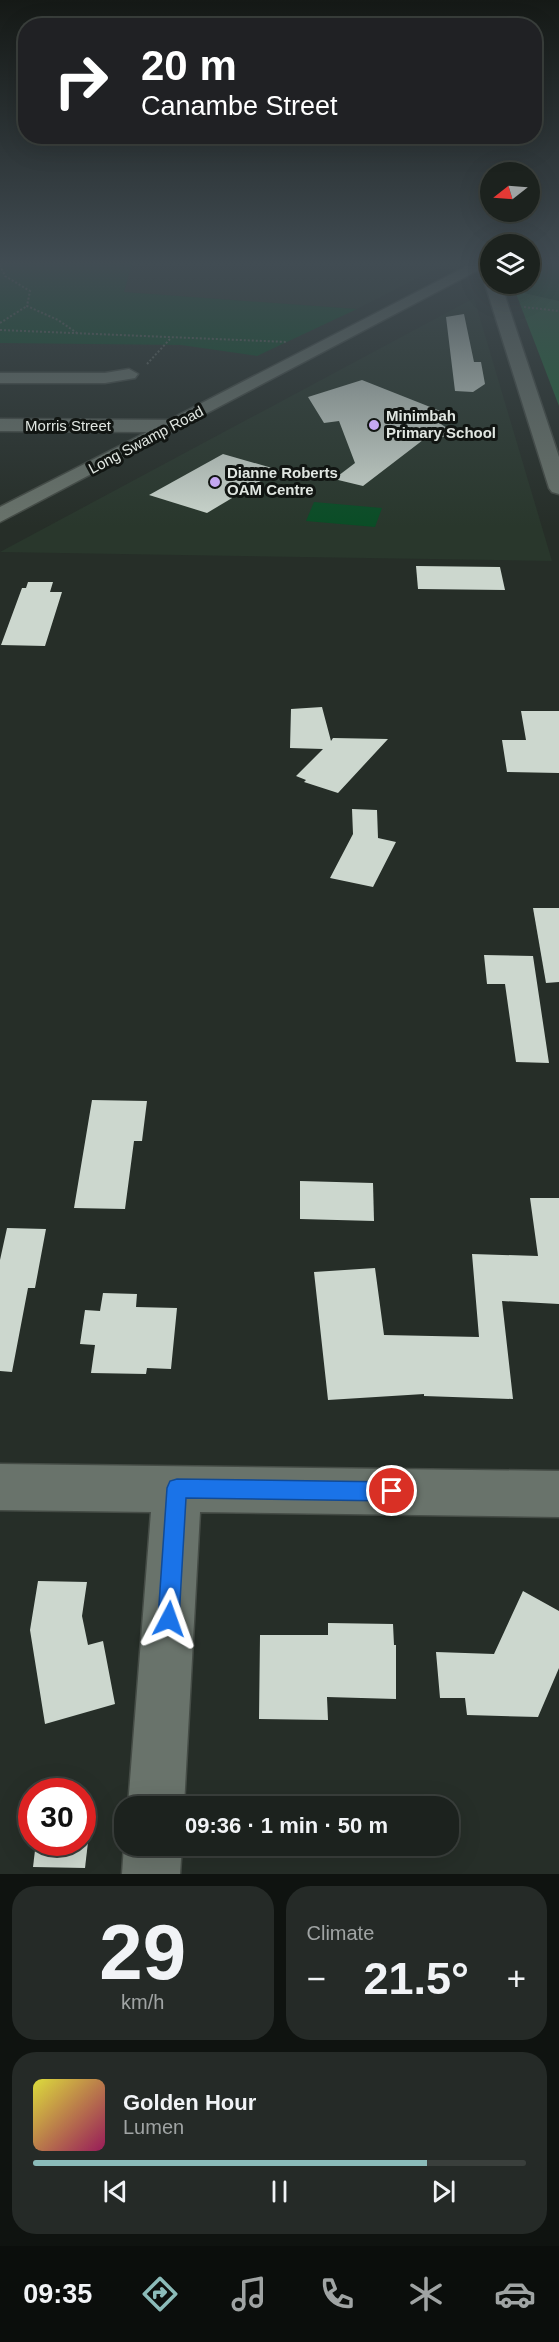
<!DOCTYPE html>
<meta charset="utf-8">
<style>
body{margin:0;font-family:Arial,sans-serif;background:#252a27;color:#f1f3f6;height:100vh;display:flex;flex-direction:column;font-size:22px;white-space:nowrap}
*{box-sizing:border-box;margin:0}
p{font-size:20px;color:#a0a4a4}
.icon{flex:none;width:33px;height:33px;fill:none;stroke:currentColor;stroke-width:2;stroke-linecap:round;stroke-linejoin:round}
.map{position:relative;height:1874px;overflow:hidden}
.panel{display:flex;flex-direction:column;gap:12px;padding:12px;background:#0f1310;flex:1}
.panel>*{flex:none}
.guide{position:absolute;left:18px;top:18px;width:524px;height:126px;border-radius:24px;box-shadow:0 6px 24px #0002,0 0 0 2px #3a3f3c;background:#202124;color:#fff;overflow:hidden}
.needle{width:39px;rotate:253deg}
.controls{position:absolute;left:480px;top:162px;display:grid;gap:12px}
.controls a{display:grid;place-items:center;width:60px;height:60px;border-radius:50%;background:#1c221e;box-shadow:0 6px 24px #0002,0 0 0 2px #3a3f3c;font-size:30px}
.speed{position:absolute;left:18px;top:1778px;display:flex;gap:12px;font-size:30px;font-weight:700;text-align:center}
.speed>*{display:grid;place-content:center;width:78px;height:78px;border-radius:50%;background:#1c221e;box-shadow:0 6px 24px #0002,0 0 0 2px #3a3f3c;line-height:1}
.speed .limit{border:9px solid #d22;background:#fff;color:#111}
.pin{position:absolute;display:grid;place-items:center;width:51px;height:51px;color:#fff;margin:-26px;border:3px solid #fff;border-radius:50%;box-shadow:0 2px 6px #0007}
.me{position:absolute;width:66px;margin:-33px;rotate:4deg;stroke-linejoin:round;filter:drop-shadow(0 0 4px #0008)}
.turn{display:flex;align-items:center;gap:21px;height:126px;padding:0 24px;font-size:27px}
.turn .icon{width:78px;height:78px;stroke-width:2.5}
.turn b{display:block;font-size:42px;line-height:51px}
.big{font-size:45px;font-weight:700;line-height:1.1}
.panel .tile{flex:1;display:flex;flex-direction:column;justify-content:center;gap:9px;min-width:0;padding:0 21px;border-radius:24px;background:#252a27}
.panel .dial{align-items:center;gap:0}
.dial b{font-size:78px;line-height:1}
.song{display:flex;align-items:center;gap:18px}
.cover{width:72px;height:72px;border-radius:9px;background:linear-gradient(135deg,hsl(60 70% 55%),hsl(330 70% 35%))}
.played{height:6px;border-radius:3px;background:linear-gradient(90deg,#8bbbb9 80%,#3a3f3c 80%)}
.keys{display:flex;justify-content:space-around;direction:ltr}
.heat{display:flex;justify-content:space-between;align-items:center;font-size:33px;direction:ltr}
.panel .tiles{flex:1;display:grid;gap:12px;grid-template-columns:1fr 1fr}
.tile:last-child{grid-column:span 2}
.trip{position:absolute;left:114px;top:1796px;width:345px;height:60px;border-radius:24px;background:#1c221e;box-shadow:0 6px 24px #0002,0 0 0 2px #3a3f3c;font-weight:700;line-height:60px;text-align:center}
.tab-bar{display:flex;height:96px;justify-content:space-around;align-items:center;background:#0b0e0c;color:#a0a4a4}
.tab-bar .icon{width:42px;height:42px}
.tab-bar .current{color:#8bbbb9}
.tab-bar b{font-size:27px;color:#f1f3f6}
.map>svg:first-child{display:block}
</style>
<div class="map">
<svg width="559" height="1874" viewBox="0 0 559 1874">
<rect width="100%" height="100%" fill="#262e28"/>
<!-- built -->
<g fill="#29372c">
<polygon points="132,264 445,264 357,309 124,292"/>
<polygon points="474,298 552,561 0,552"/>
</g>
<!-- green -->
<g fill="#0a4d26">
<polygon points="0,264 132,264 124,292 357,309 257,356 181,345 0,343"/>
<polygon points="536,264 559,264 559,301 515,291 516,284 530,284 530,268"/>
<polygon points="314,502 382,508 375,527 306,521"/>
</g>
<!-- forest -->
<polygon fill="#22663a" points="515,291 559,301 559,406"/>
<!-- building -->
<g fill="#ccd7ce">
<polygon points="464,314 474,362 481,362 485,384 473,392 455,391 446,317"/>
<polygon points="362,380 458,418 438,422 457,435 423,440 363,486 334,479 355,463 339,421 324,423 308,397"/>
<polygon points="223,454 279,470 207,513 149,495"/>
<polygon points="416,566 500,567 505,590 418,589"/>
<polygon points="28,582 53,582 50,592 62,592 45,646 1,645 22,588 26,588"/>
<polygon points="322,707 331,741 333,738 388,739 338,793 304,782 306,780 296,776 323,749 290,748 291,709"/>
<polygon points="521,711 559,711 559,773 507,772 502,740 526,740"/>
<polygon points="352,809 377,810 378,838 396,842 373,887 330,878 353,834"/>
<polygon points="533,908 559,908 559,982 546,983"/>
<polygon points="484,955 533,956 549,1063 516,1062 505,984 487,984"/>
<polygon points="92,1100 147,1101 142,1141 134,1141 125,1209 74,1208"/>
<polygon points="300,1181 373,1183 374,1221 300,1219"/>
<polygon points="530,1198 559,1198 559,1304 502,1301 513,1399 424,1396 424,1394 328,1400 314,1272 375,1268 384,1335 479,1337 472,1254 538,1256"/>
<polygon points="7,1228 46,1229 35,1288 28,1288 12,1372 0,1371 0,1260"/>
<polygon points="103,1293 137,1294 136,1307 177,1308 171,1369 147,1368 146,1374 91,1373 95,1345 80,1344 85,1310 100,1311"/>
<polygon points="38,1581 87,1582 82,1616 88,1645 103,1641 115,1704 45,1724 30,1630"/>
<polygon points="523,1591 559,1611 559,1668 538,1717 467,1715 465,1698 440,1698 436,1652 494,1654"/>
<polygon points="328,1623 393,1624 394,1645 396,1645 396,1699 327,1697 328,1720 259,1719 260,1635 328,1635"/>
<polygon points="36,1842 88,1842 85,1868 33,1867"/>
</g>
<g fill="none" stroke-linecap="round" stroke-linejoin="round">
<!-- minor casing -->
<g stroke="#454c46" stroke-width="3">
<g id="minor">
<polygon points="471,264 490,264 0,522 0,507 147,432 0,431 0,419 169,420"/>
<polygon points="490,280 490,284 501,284 559,457 559,494 552,492 549,488 485,284"/>
<polygon points="129,369 138,374 135,378 105,383 0,383 0,373 105,373"/>
<polygon points="0,1464 559,1471 559,1517 200,1512 184,1806 128,1806 151,1512 0,1510"/>
<polygon points="124,1845 182,1845 180,1874 122,1874"/>
</g>
</g>
<!-- path -->
<g stroke="#606761" stroke-width="2" stroke-dasharray="2 2" stroke-linecap="butt">
<polyline points="0,265 5,276 30,291 27,306 58,320 77,333"/>
<polyline points="524,307 559,311"/>
<polyline points="0,323 27,306"/>
<polyline points="0,330 287,342"/>
<polyline points="147,364 170,339"/>
</g>
<!-- minor -->
<use href="#minor" fill="#69736b" fill-rule="evenodd"/>
</g>
<!-- sky -->
<linearGradient id="sky" x2="0" y2="1"><stop stop-color="#151916"/><stop offset="0.5" stop-color="#414c53"/><stop offset="1" stop-color="#414c53" stop-opacity="0"/></linearGradient>
<rect width="559" height="527" fill="url(#sky)"/>
<!-- route -->
<polygon fill="#1a73e8" stroke="#114b97" stroke-width="1.5" points="177,1479 392,1482 399,1485 402,1491 399,1498 392,1501 186,1498 179,1619 176,1627 169,1630 161,1627 158,1619 167,1488 170,1481"/>
<!-- markers -->
<g fill="#c4a7f1" stroke="#111512" stroke-width="2">
<circle cx="374" cy="425" r="6"/>
<circle cx="215" cy="482" r="6"/>
</g>
<g text-anchor="middle" stroke-width="6" stroke-linejoin="round" paint-order="stroke">
<!-- far-poi labels -->
<g font-size="15" font-weight="bold" fill="#e0e6e1" stroke="#111512" text-anchor="start">
<text x="386" y="421">Minimbah<tspan x="386" dy="17">Primary School</tspan></text>
<text x="227" y="478">Dianne Roberts<tspan x="227" dy="17">OAM Centre</tspan></text>
</g>
<!-- far-street labels -->
<g font-size="15" fill="#e0e6e1" stroke="#111512">
<text x="68" y="431">Morris Street</text>
<text transform="translate(146 440) rotate(-28)" y="5">Long Swamp Road</text>
</g>
</g>
</svg>
<div class="controls">
<a><svg class="needle" viewBox="-14 -14 28 28"><path d="M0-13l5 13h-10z" fill="#e53935"/><path d="M0 13l5-13h-10z" fill="#a0a4a4"/></svg></a>
<a><svg class="icon" aria-label="layers" viewBox="0 0 24 24"><path d="M12 4l9 5-9 5-9-5zM3 14l9 5 9-5"/></svg></a>
</div>
<div class="speed"><div class="limit">30</div></div>
<div class="pin" style="left:392px;top:1491px;background:#d93025"><svg class="icon" aria-label="arrive" viewBox="0 0 24 24"><path d="M6 21V4h12l-3 4 3 4H6"/></svg></div>
<svg class="me" style="left:169px;top:1619px" viewBox="-20 -20 40 40"><path d="M0-17L14 15 0 8-14 15z" fill="#1a73e8" stroke="#fff" stroke-width="4"/></svg>
<div class="trip">09:36 · 1 min · 50 m</div>
<div class="guide">
<div class="turn"><svg class="icon" aria-label="right" viewBox="0 0 24 24"><path d="M7 20v-9h11M14 6l5 5-5 5"/></svg><div><b>20 m</b>Canambe Street</div></div>
</div>
</div>
<section class="panel">
<div class="tiles">
<div class="tile dial"><b>29</b><p>km/h</p></div>
<div class="tile"><p>Climate</p>
<div class="heat"><a>−</a><b class="big">21.5°</b><a>+</a></div>
</div>
<div class="tile">
<div class="song"><i class="cover"></i><div><b>Golden Hour</b><p>Lumen</p></div></div>
<div class="played"></div>
<div class="keys"><svg class="icon" aria-label="previous" viewBox="0 0 24 24"><path d="M18 5L8 12l10 7zM5 5v14"/></svg><svg class="icon" aria-label="pause" viewBox="0 0 24 24"><path d="M8 5v14M16 5v14"/></svg><svg class="icon" aria-label="next" viewBox="0 0 24 24"><path d="M6 5l10 7-10 7zM19 5v14"/></svg></div>
</div>
</div>
</section>
<nav class="tab-bar">
<b>09:35</b>
<svg class="icon current" aria-label="directions" viewBox="0 0 24 24"><path d="M12 3l9 9-9 9-9-9zM9 14v-3h6M13 9l2 2-2 2"/></svg>
<svg class="icon" aria-label="music" viewBox="0 0 24 24"><path d="M9 18V5l10-2v13"/><circle cx="6" cy="18" r="3"/><circle cx="16" cy="16" r="3"/></svg>
<svg class="icon" aria-label="phone" viewBox="0 0 24 24"><path d="M5 4h4l2 5-3 2q2 4 5 5l2-3 5 2v4C11 20 4 13 5 4z"/></svg>
<svg class="icon" aria-label="climate" viewBox="0 0 24 24"><path d="M12 3v18M4 7l16 10M4 17L20 7"/></svg>
<svg class="icon" aria-label="car" viewBox="0 0 24 24"><path d="M5 17H2v-5l4-1 3-4h7l3 4 3 1v5h-3M9 17h6M6 11h13"/><circle cx="7" cy="17" r="2"/><circle cx="17" cy="17" r="2"/></svg>
</nav>
